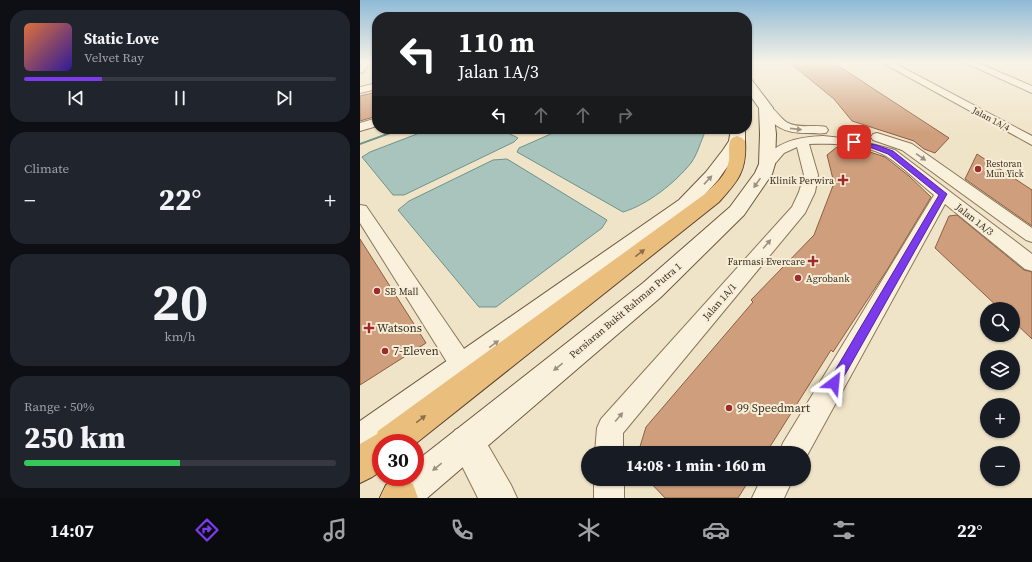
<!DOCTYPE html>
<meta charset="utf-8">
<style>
body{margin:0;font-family:"Source Serif 4",serif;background:#20242c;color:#f1f3f6;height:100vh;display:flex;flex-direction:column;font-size:15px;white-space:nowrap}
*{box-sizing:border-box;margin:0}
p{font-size:13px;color:#9ea1a6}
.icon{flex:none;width:22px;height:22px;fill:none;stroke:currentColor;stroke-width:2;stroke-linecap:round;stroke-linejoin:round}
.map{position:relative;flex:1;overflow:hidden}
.panel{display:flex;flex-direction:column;gap:10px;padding:10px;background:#0d0f14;width:360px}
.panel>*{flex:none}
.hud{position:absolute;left:12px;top:12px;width:380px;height:122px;border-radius:16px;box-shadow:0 1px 3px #0004;background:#202124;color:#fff;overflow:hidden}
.fabs{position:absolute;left:620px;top:302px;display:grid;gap:8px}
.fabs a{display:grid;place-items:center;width:40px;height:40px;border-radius:50%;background:#171b24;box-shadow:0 1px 3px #0004;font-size:20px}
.speed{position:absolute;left:12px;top:434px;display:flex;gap:8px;font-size:20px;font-weight:700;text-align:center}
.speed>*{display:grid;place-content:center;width:52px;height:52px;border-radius:50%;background:#171b24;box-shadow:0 1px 3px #0004;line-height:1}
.speed .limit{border:6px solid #d22;background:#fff;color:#111}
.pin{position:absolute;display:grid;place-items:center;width:34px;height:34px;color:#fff;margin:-17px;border-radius:8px;box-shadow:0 2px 6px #0006}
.me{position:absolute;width:44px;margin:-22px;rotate:29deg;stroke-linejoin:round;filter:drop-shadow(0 0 3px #0008)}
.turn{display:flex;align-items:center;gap:14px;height:84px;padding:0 20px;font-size:18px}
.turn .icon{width:52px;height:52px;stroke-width:2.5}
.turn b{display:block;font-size:28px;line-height:34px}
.lanes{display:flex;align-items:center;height:38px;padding:0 20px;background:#0003;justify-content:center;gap:20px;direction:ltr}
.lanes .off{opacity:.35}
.big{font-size:30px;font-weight:800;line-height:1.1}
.panel .card{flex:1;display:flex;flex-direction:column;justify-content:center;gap:6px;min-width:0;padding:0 14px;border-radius:16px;background:#20242c}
.panel .dial{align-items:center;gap:0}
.dial b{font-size:52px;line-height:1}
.song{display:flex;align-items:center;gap:12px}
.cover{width:48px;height:48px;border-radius:6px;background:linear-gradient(135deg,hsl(20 70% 55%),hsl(250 70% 35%))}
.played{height:4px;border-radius:2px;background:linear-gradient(90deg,#7c3aed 25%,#363941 25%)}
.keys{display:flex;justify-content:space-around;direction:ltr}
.heat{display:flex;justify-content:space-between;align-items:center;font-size:22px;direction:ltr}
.charge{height:6px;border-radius:3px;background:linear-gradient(90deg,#34c759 50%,#363941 0)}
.trip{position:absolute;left:221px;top:446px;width:230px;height:40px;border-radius:20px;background:#171b24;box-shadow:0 1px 3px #0004;font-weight:800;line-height:40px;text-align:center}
.tab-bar{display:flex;height:64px;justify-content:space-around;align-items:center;background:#090b0e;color:#9ea1a6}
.tab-bar .icon{width:28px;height:28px}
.tab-bar .active{color:#7c3aed}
.tab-bar b{font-size:18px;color:#f1f3f6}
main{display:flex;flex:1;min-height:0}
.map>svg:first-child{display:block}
</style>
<main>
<section class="panel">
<div class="card">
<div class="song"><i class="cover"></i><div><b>Static Love</b><p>Velvet Ray</p></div></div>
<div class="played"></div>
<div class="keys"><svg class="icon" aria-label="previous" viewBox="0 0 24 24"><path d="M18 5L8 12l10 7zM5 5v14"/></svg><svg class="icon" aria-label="pause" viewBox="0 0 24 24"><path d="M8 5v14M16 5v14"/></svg><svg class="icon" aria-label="next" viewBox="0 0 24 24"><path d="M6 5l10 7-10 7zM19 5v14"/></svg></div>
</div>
<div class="card"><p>Climate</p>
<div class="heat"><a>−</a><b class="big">22°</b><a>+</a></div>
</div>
<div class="card dial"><b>20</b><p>km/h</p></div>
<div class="card"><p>Range · 50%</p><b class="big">250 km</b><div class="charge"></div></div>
</section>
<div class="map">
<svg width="672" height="498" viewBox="0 0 672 498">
<rect width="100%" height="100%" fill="#f0e4c8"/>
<!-- water -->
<g fill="#a9c4bc" stroke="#6f938a">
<polygon points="70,129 140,129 158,138 154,142 44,195 33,195 2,157 10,152"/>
<path d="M202,129H344L345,132C341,141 337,155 331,163C315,183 287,205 263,212L157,152L159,148Z"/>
<polygon points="147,159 247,220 242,228 136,307 119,307 38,210 49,201 133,160"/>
</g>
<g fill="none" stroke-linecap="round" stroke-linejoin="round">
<!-- stream -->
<polygon fill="#6f938a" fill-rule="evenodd" points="38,129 44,129 0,145 0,143"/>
</g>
<!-- building -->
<g fill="#cf9f7d" stroke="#8d5f41">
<polygon points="430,63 474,63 589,138 575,153 564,149 554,141 492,121 474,99"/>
<polygon points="17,92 17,116 0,121 0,96"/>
<polygon points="477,147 498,148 525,157 549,176 571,197 527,270 473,352 471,350 406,453 278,453 286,427 393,302 391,300 454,235 474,183 467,155"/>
<polygon points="617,154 672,190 672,226 605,179"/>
<polygon points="597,215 664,270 672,272 672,339 653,321 653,309 640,309 575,248 589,216"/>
<polygon points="0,239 66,343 0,385"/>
<polygon points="287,479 390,479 378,498 305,498"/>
</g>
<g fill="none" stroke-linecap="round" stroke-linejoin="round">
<!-- minor casing -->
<g stroke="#8d765c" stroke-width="2">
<g id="minor">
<polygon points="1,63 10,63 3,72 0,73"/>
<polygon points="523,63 534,63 672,136 672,145"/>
<polygon points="606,63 618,63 672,86 672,93"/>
<polygon points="17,83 17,89 0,93 0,87"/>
<path d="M406,105C415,107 420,119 428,123C439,129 454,124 466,127L468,130L466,133C460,134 454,133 447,133C424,133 414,127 400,108Z"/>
<polygon points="17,118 17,126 0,131 0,123"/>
<polygon points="517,133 552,144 672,228 672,242 666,240 542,150 513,140 511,137 513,134"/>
<path d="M463,136L492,139L535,150L672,254V271L665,269L585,204L444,461V453H419L423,443L574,195C559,183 542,166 526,156C506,144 471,143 449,144L458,175L455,192L445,213L263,433V453H235L237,428L241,419L432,207L439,192L444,175L437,147L424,153L412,167L407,168L402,167L400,164C415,142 437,137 463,136Z"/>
<polygon points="0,205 6,206 111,359 115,367 111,375 103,378 95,375 0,223"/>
<rect x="234" y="479" width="30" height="19"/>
<polygon points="401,479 433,479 424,498 392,498"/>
</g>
</g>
<!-- tertiary casing -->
<g stroke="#8d765c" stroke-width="2">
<polygon id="tertiary" points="107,425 119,430 151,485 157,498 118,498 90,442 95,430"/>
</g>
<!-- secondary casing -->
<g stroke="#6f573f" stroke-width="2">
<g id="secondary">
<path d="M387,78L391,79L413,108L416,134L415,164L412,174L384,215L301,297L67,498H20C29,477 33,477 55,477V462L283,283L370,207L395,173L399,164L400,134L399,108L387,91Z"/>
<polygon points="371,129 385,129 385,141 377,153 358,180 333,208 25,443 21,443 21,446 12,453 0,458 0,421 319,200 346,172 363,150 369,141"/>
</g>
</g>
<!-- trunk casing -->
<g stroke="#5b4430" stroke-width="2">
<g id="trunk">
<path d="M377,136L382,138L385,141C387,171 378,181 359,202L55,444V443H21V471L12,477L0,483V444L17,434L18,431L345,194C355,184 367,175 369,160C370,153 367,144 372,138Z"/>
<polygon points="40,479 53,484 58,498 20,498 26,485"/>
</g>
</g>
<!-- minor -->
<use href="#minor" fill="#faf1dc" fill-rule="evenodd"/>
<!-- tertiary -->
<use href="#tertiary" fill="#faf1dc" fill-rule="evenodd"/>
<!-- secondary -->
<use href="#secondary" fill="#faf1dc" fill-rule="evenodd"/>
<!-- trunk -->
<use href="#trunk" fill="#eabe7c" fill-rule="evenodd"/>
</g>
<!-- one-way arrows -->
<defs><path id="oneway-solid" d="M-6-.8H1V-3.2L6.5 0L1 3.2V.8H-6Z"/></defs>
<g fill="#9c907e">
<use href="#oneway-solid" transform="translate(436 129) rotate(6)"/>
<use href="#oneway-solid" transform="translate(561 157) rotate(35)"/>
<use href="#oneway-solid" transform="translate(348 180) rotate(-47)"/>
<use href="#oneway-solid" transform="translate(397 183) rotate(125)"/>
<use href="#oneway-solid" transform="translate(407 244) rotate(-49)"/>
<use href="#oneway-solid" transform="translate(134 344) rotate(-36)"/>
<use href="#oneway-solid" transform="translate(198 367) rotate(141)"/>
<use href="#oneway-solid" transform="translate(259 417) rotate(-50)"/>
<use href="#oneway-solid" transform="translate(77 467) rotate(141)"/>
</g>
<g fill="#8b6f49">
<use href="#oneway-solid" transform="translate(280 253) rotate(-37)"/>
<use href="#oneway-solid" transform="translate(61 419) rotate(-37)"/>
</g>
<!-- sky -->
<linearGradient id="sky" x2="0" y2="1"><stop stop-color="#8fbad6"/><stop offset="0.47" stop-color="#f8f3e6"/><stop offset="1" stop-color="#f8f3e6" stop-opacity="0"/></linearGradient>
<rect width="672" height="133" fill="url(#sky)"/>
<!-- route -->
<polygon fill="#7c3aed" stroke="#51269a" points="492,141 516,145 533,151 587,194 478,387 474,389 470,387 468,383 470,379 579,195 528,154 512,148 492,144"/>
<!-- markers -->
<g fill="#9e2a2b" stroke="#f7eed8" stroke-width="1.5">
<circle cx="618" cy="169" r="4"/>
<path d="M481 174h4v4h4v4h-4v4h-4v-4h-4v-4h4z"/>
<path d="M451 255h4v4h4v4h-4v4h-4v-4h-4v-4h4z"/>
<circle cx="438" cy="278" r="4"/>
<circle cx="17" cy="291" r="4"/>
<path d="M7 322h4v4h4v4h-4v4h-4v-4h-4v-4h4z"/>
<circle cx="25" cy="351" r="4"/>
<circle cx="369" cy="408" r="4"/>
</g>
<g text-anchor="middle" stroke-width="4" stroke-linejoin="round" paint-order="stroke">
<!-- far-street labels -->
<g font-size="9" fill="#3d2e20" stroke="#f7eed8">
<text transform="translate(631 119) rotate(28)" y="3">Jalan 1A/4</text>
</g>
<!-- far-poi labels -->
<g font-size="9" fill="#3d2e20" stroke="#f7eed8" text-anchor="start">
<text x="626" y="167">Restoran<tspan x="626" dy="10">Mun Yick</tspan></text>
</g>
<!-- poi labels -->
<g font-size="10" fill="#3d2e20" stroke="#f7eed8" text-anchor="end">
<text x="474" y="184">Klinik Perwira</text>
<text x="445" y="265">Farmasi Evercare</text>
<text x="446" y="282" text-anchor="start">Agrobank</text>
<text x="25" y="295" text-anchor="start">SB Mall</text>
</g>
<!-- street labels -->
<g font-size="10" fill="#3d2e20" stroke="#f7eed8">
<text transform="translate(615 219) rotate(38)" y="4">Jalan 1A/3</text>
<text transform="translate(359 301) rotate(-49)" y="4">Jalan 1A/1</text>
<text transform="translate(265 310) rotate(-40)" y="4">Persiaran Bukit Rahman Putra 1</text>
</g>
<!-- near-poi labels -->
<g font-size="12" fill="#3d2e20" stroke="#f7eed8" text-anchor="start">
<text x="17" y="332">Watsons</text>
<text x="33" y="355">7-Eleven</text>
<text x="377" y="412">99 Speedmart</text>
</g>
</g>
</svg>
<div class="fabs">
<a><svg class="icon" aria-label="search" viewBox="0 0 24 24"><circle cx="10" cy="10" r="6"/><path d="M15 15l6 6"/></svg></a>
<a><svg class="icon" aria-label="layers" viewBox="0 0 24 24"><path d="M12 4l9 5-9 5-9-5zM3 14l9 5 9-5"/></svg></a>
<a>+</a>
<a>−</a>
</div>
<div class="speed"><div class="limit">30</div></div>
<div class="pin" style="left:494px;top:142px;background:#d93025"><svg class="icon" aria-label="arrive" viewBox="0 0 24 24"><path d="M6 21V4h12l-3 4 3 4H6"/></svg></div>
<svg class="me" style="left:474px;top:383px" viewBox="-20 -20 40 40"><path d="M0-17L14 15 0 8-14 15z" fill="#7c3aed" stroke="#fff" stroke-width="4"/></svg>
<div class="trip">14:08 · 1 min · 160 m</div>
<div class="hud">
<div class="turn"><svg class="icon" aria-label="left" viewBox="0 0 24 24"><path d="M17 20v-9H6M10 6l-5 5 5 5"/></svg><div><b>110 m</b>Jalan 1A/3</div></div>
<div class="lanes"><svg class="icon" aria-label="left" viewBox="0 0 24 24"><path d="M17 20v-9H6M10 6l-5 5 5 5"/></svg><svg class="icon off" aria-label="ahead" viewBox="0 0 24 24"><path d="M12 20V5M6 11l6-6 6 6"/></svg><svg class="icon off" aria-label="ahead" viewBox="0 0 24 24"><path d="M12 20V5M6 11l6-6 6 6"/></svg><svg class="icon off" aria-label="right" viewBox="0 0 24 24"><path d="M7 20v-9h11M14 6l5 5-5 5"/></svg></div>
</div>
</div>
</main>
<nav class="tab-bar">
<b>14:07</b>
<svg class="icon active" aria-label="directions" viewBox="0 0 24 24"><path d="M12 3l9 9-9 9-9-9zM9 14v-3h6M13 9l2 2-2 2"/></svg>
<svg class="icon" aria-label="music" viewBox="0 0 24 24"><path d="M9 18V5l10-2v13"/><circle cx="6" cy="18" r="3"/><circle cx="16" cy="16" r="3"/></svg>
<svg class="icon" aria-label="phone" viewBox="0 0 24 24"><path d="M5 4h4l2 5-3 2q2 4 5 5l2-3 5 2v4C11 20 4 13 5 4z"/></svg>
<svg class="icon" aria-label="climate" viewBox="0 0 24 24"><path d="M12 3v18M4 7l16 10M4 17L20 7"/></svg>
<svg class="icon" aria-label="car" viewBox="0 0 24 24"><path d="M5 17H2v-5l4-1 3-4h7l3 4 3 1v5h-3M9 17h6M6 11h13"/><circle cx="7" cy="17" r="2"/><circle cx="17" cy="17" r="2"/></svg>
<svg class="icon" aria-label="filters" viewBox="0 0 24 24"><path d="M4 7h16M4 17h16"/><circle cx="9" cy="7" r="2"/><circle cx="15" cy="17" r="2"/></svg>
<b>22°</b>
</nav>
